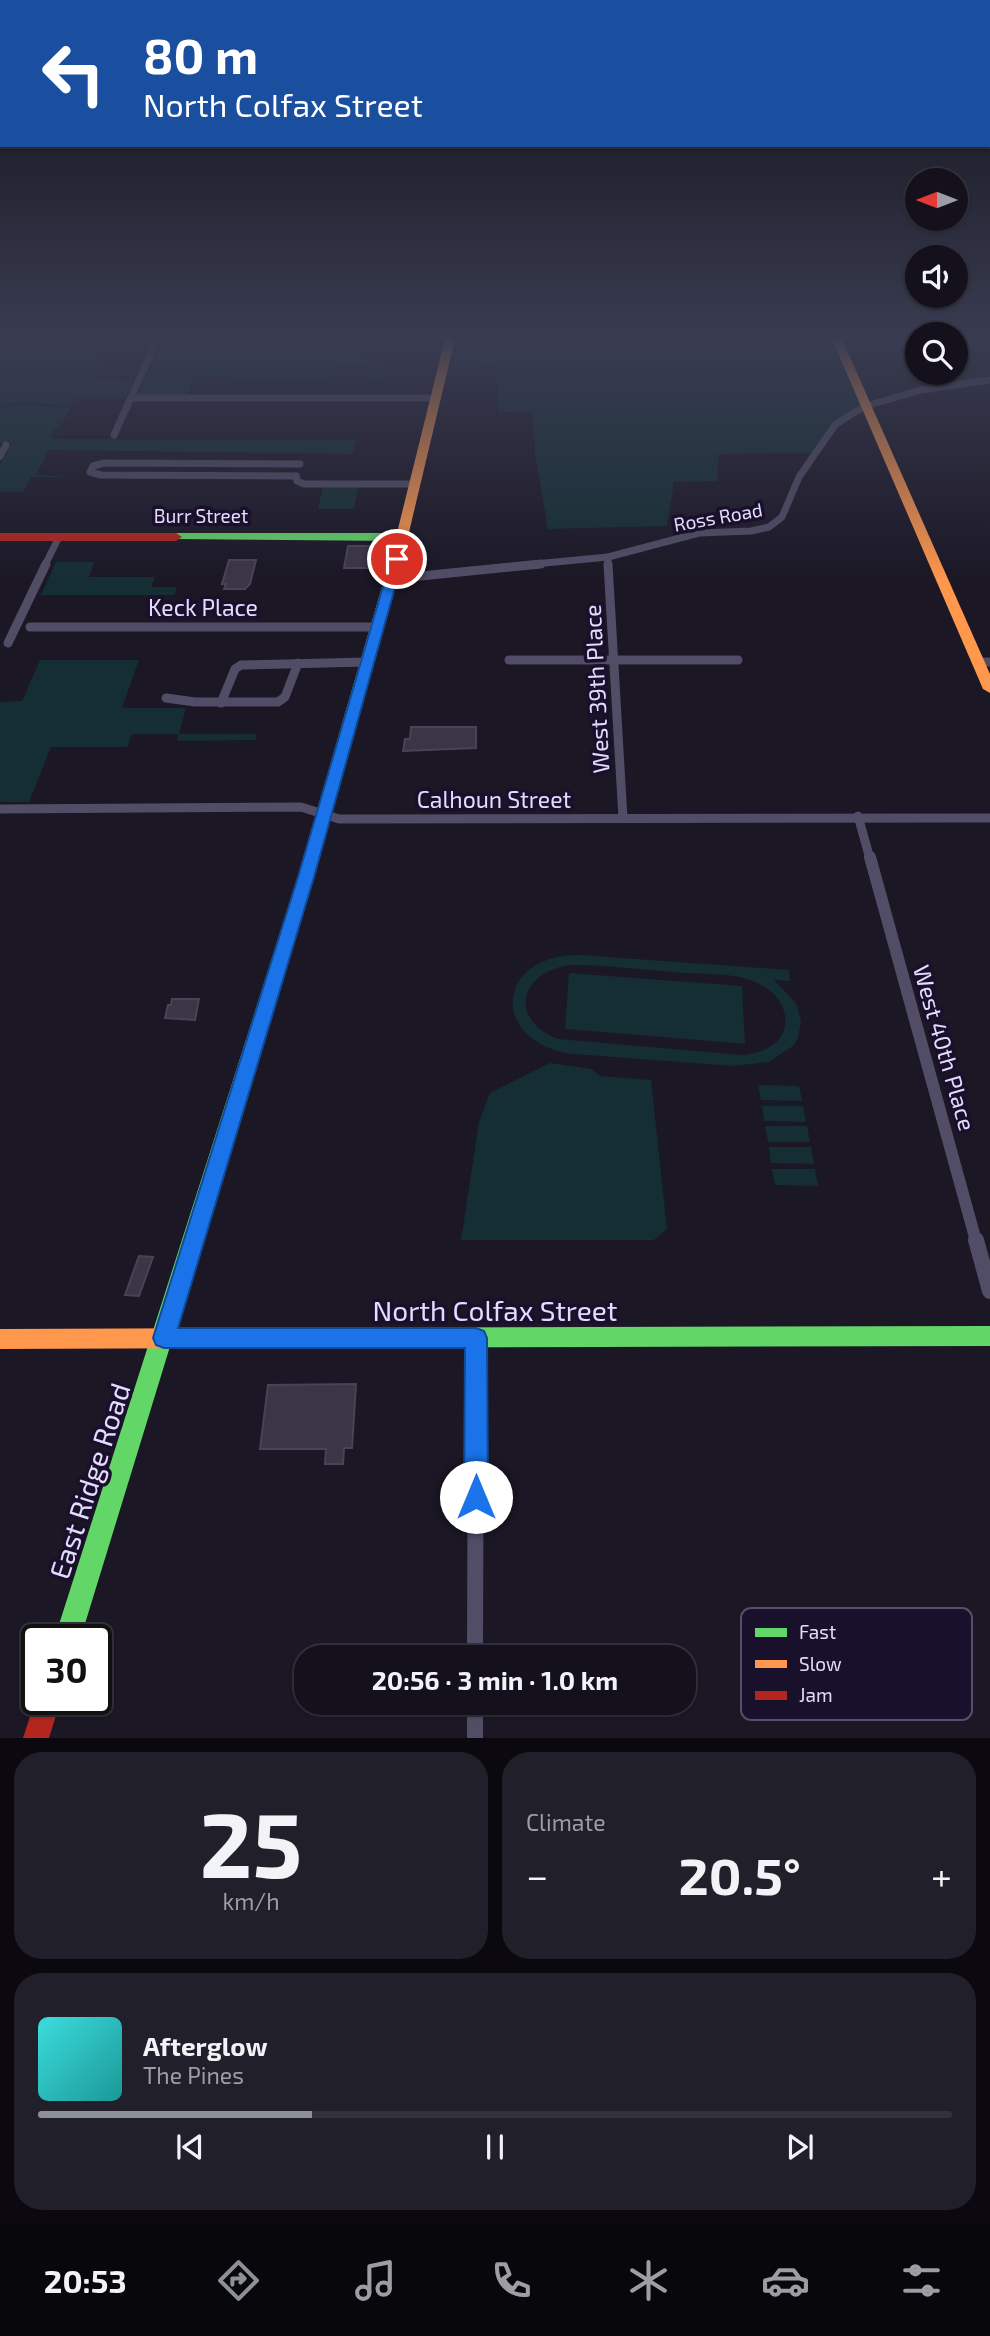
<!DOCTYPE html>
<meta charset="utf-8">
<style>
body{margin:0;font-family:"Exo 2",sans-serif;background:#211f29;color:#f1f3f6;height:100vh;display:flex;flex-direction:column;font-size:26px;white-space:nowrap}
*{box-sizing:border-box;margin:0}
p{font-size:23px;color:#9d9da3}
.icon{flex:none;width:38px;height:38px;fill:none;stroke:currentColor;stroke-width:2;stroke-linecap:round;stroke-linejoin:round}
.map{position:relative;height:1738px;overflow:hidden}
.details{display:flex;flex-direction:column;gap:14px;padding:14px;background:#0b090f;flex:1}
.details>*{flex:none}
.banner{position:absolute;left:0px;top:0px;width:990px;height:147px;box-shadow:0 2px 5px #0004,0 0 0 2px #33313b;background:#1a4fa0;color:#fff;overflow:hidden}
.needle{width:46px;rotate:270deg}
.tools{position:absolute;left:905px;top:168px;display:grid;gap:14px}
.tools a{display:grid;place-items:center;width:63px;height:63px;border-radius:50%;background:#14111c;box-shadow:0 2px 5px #0004,0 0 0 2px #33313b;font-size:35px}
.speed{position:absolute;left:21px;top:1624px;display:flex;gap:14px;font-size:35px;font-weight:700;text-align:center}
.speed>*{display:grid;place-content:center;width:91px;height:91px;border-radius:50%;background:#14111c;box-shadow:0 2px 5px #0004,0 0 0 2px #33313b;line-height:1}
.speed .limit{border:4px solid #111;border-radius:10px;background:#fff;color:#111}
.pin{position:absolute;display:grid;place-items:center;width:60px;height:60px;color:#fff;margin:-30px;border:4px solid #fff;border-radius:50%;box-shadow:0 2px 7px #0007}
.me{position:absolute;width:77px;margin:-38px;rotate:0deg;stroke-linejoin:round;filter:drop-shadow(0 0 5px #0008)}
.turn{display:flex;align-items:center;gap:24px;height:147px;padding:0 28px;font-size:32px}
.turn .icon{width:91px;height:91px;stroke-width:2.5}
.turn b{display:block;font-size:49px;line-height:60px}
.big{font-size:52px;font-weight:700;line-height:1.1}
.details .widget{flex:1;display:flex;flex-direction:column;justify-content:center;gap:10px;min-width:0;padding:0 24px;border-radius:28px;background:#211f29}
.details .dial{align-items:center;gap:0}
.dial b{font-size:91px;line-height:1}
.song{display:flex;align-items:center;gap:21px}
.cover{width:84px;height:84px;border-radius:10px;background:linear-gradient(135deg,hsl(180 70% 55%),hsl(180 70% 35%))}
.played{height:7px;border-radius:4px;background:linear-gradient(90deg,#8c9099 30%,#33313b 30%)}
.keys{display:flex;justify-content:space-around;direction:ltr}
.heat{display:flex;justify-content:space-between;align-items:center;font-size:38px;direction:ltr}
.details .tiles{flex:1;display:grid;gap:14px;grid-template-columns:1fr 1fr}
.widget:last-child{grid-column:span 2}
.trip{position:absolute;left:294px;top:1645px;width:402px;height:70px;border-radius:28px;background:#14111c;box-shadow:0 2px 5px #0004,0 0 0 2px #33313b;font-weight:700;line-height:70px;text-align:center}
.dock{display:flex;height:112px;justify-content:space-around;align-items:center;background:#08070b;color:#9d9da3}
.dock .icon{width:49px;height:49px}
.dock .on{color:#8c9099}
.dock b{font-size:32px;color:#f1f3f6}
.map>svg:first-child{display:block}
</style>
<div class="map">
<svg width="990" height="1738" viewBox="0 0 990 1738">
<rect width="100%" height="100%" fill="#1b1725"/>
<!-- green -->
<g fill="#152e33" fill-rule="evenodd">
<polygon points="0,339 367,339 364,358 371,358 371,361 385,361 382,379 366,379 367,367 331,367 328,379 232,378 233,375 195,375 187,395 138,396 163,339 115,339 109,350 101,350 96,359 105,360 95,379 134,380 125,399 75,399 59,429 54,429 50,439 356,440 353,454 49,450 36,475 75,477 31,477 23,492 0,492 0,465 12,443 0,443"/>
<polygon points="460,339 836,339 864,404 831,426 811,453 719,454 717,481 674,482 667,526 548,529 535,453 533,412 498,412 497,367 453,368"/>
<polygon points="323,487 358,487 354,509 318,509"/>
<polygon points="56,562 94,562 89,577 155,577 151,587 177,587 174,595 41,595"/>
<polygon points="40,660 139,660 122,708 186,708 179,734 257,734 256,740 177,741 178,734 132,734 127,747 51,747 29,802 0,802 0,702 22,701"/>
<path d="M580,955L789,970L790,981L774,980L796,1003L801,1021L798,1038L793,1046L769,1062L734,1066L573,1054C489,1043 494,954 580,955ZM571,965C608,965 646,970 683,973C704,974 727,973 747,979C798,994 800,1051 742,1055L558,1039C507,1019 520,971 571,965Z"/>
<polygon points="569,973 742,986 745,1044 565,1029"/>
<polygon points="550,1063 591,1069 600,1076 651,1080 667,1229 654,1240 461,1240 479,1122 490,1093"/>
<polygon points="758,1085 799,1086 802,1101 761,1100"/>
<polygon points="762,1106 803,1106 806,1122 764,1121"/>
<polygon points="765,1126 807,1126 810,1142 768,1142"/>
<polygon points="769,1147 811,1147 814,1164 771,1163"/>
<polygon points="772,1169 815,1169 818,1186 775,1185"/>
</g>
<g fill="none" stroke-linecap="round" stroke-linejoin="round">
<!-- stream -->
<polyline stroke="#0c1b47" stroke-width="2" points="0,407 21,403 71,407"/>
</g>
<!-- building -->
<g fill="#3b3546" stroke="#494258" stroke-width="2">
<polygon points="348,546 377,546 374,568 344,568"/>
<polygon points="229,560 256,560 250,584 245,589 224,589 226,584 222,584"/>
<polygon points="411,727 476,727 476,748 403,751 405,739 410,739"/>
<polygon points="172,999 199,999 195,1020 165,1018 168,1005 171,1005"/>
<polygon points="139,1256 153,1257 139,1296 125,1295"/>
<polygon points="356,1384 352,1448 344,1448 343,1464 325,1464 326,1449 260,1449 268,1385"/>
</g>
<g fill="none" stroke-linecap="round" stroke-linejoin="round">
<!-- street-far3 -->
<g stroke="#514d66" stroke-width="7">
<polyline points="131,398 435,398"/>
<polyline points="114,435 153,349"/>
<polyline points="0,456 6,445"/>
<polyline points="296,476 101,475 90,472 93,466 104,463 300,464"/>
<polyline points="296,476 297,481 304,484 416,484"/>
<polyline points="608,557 608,565"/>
<polyline points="45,565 59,537"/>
<polyline points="524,565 608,557 699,533 751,531 769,527 782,517 799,477 835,425 850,415 866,406 921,390 990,380"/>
</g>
<!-- street-far2 -->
<g stroke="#514d66" stroke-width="9">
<polyline points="608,564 623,818"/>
<polyline points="391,579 541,564"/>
<polyline points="30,627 377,627"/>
<polyline points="8,643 46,564"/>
<polyline points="509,660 738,660"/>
<polyline points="978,662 990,662"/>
<polyline points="166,698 195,702 278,702 285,697 298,663"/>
<polyline points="221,703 235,669 241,665 367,662"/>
<polyline points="0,809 301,807 339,819 990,818"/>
<polyline points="858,816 870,859"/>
</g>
<!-- street-far1 -->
<polyline stroke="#514d66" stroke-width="12" points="870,857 976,1241"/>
<!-- street -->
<g stroke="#514d66" stroke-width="16">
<polyline points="976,1240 990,1291"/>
<polyline points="475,1657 476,1338"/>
<polyline points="475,1703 475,1738"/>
</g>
<!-- fast -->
<g fill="#63d668" fill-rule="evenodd">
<polygon points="176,533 402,533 408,537 402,541 172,539 170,537"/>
<polygon points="349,720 356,724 314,877 80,1640 54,1640 298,877 342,724"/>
<polygon points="990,1326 990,1346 251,1348 243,1345 240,1338 243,1331 251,1328"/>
</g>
<!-- slow -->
<g fill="#ff974d" fill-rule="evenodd">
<polygon points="445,339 455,339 405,549 356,724 349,728 344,727 342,724 393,549"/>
<polygon points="832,339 842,339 990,674 990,693 983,689"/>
<polygon points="251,1328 259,1331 262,1338 259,1345 251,1348 0,1349 0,1329"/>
</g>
<!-- jam -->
<g fill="#b3261e" fill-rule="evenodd">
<polygon points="0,533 176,533 182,537 176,541 0,541"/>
<polygon points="37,1695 37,1699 61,1699 49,1738 23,1738"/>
</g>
</g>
<!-- sky -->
<linearGradient id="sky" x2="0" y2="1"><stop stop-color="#0f0d14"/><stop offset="0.58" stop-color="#393c51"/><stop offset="1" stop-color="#393c51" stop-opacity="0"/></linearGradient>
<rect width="990" height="582" fill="url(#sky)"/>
<!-- route -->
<polygon fill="#1a73e8" stroke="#114b97" stroke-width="2" points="397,555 403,559 314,877 178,1328 476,1328 484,1331 487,1338 488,1497 484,1506 476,1509 467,1506 464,1497 465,1348 164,1348 156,1345 153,1338 298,877 391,559"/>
<g text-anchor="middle" stroke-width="7" stroke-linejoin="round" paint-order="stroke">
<!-- far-street labels -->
<g font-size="19" fill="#e4dbff" stroke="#19112b">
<text x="201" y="523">Burr Street</text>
<text transform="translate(718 517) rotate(-10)" y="7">Ross Road</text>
</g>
<!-- street labels -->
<g font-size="23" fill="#e4dbff" stroke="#19112b">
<text x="203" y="616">Keck Place</text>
<text transform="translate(597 689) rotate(-93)" y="8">West 39th Place</text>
<text x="494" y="808">Calhoun Street</text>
<text transform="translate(944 1048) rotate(74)" y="8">West 40th Place</text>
</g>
<!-- near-street labels -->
<g font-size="28" fill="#e4dbff" stroke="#19112b">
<text x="495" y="1321">North Colfax Street</text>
<text transform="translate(90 1481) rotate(-72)" y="10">East Ridge Road</text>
</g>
</g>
<!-- legend -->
<rect x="741" y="1608" width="231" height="112" rx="10" fill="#19112b" stroke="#564e6b" stroke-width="2"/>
<rect x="755" y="1628" width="32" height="9" fill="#63d668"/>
<rect x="755" y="1660" width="32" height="8" fill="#ff974d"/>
<rect x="755" y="1691" width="32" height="9" fill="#b3261e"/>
<g font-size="19" fill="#e4dbff">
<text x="799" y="1639">Fast</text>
<text x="799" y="1671">Slow</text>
<text x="799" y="1702">Jam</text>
</g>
</svg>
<div class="tools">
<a><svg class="needle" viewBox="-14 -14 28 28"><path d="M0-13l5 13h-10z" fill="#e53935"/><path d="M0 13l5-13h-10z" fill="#9d9da3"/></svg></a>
<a><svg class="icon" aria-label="sound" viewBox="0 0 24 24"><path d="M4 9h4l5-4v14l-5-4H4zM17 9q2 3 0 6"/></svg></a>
<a><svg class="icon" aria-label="search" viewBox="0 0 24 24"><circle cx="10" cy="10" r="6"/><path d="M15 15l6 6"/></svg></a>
</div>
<div class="speed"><div class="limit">30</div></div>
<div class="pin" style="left:397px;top:559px;background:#d93025"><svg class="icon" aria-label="arrive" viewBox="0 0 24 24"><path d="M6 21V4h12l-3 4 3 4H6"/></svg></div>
<svg class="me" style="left:476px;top:1497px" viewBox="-20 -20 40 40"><circle r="19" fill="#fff"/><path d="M0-13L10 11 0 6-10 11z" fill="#1a73e8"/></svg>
<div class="trip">20:56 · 3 min · 1.0 km</div>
<div class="banner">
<div class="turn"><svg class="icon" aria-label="left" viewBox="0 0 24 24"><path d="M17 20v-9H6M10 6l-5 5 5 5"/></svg><div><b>80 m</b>North Colfax Street</div></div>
</div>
</div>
<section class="details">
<div class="tiles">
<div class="widget dial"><b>25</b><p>km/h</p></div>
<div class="widget"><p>Climate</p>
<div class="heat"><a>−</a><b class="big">20.5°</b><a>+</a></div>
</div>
<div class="widget">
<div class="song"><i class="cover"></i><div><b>Afterglow</b><p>The Pines</p></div></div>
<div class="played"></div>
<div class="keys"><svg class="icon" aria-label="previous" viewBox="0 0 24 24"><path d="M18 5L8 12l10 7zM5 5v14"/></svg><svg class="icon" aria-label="pause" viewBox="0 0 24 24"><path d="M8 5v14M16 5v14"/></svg><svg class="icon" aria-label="next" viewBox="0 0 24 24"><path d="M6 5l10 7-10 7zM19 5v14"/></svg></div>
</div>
</div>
</section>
<nav class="dock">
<b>20:53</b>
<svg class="icon on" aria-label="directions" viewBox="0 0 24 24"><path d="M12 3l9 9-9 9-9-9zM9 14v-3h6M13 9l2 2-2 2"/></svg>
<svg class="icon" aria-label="music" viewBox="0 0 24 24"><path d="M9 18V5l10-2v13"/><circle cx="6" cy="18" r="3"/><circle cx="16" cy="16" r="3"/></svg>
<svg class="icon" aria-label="phone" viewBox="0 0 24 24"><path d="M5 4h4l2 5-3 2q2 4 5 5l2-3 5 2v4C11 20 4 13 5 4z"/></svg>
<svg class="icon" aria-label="climate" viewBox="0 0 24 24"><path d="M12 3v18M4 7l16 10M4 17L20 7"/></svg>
<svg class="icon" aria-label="car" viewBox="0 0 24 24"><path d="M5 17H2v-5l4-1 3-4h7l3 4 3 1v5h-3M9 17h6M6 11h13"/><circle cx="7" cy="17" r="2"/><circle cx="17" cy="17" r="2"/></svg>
<svg class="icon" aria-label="filters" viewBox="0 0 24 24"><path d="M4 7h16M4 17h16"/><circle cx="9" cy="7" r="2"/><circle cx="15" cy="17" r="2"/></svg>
</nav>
